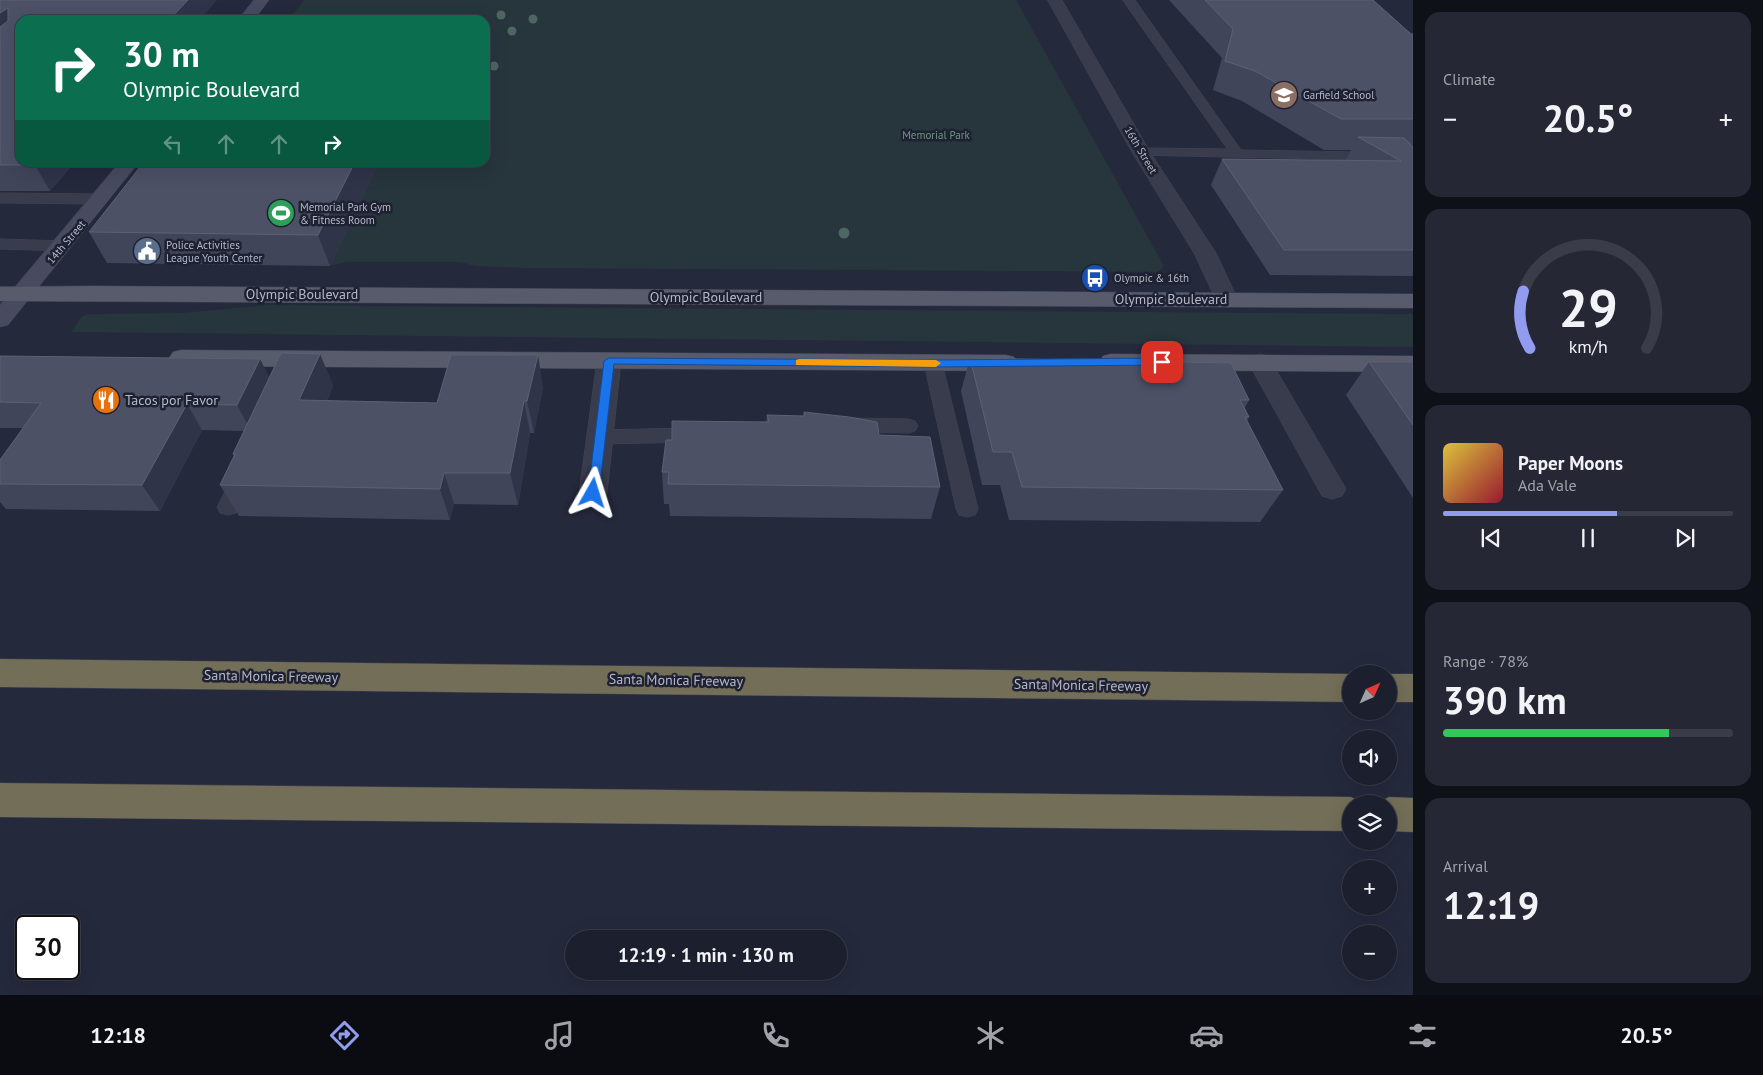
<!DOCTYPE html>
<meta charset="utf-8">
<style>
body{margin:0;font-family:"PT Sans",sans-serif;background:#252735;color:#f1f3f6;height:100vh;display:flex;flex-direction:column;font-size:19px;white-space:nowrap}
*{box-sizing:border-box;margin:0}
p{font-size:16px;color:#a0a2aa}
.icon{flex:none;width:28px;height:28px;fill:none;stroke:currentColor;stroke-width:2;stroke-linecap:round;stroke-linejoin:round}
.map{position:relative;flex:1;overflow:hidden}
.panel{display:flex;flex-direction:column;gap:12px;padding:12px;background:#0f1119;width:350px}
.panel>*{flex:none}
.banner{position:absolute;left:15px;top:15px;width:475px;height:152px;border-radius:15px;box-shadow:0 5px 20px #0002,0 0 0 1px #3a3d49;background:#0b6e4f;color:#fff;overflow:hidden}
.needle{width:32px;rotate:45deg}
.tools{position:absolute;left:1342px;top:665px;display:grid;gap:10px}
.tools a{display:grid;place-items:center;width:55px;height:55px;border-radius:50%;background:#1c1f2d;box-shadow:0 5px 20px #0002,0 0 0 1px #3a3d49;font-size:25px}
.speed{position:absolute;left:15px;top:915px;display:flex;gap:10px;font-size:25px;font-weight:700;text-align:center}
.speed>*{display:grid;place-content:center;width:65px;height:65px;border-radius:50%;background:#1c1f2d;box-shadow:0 5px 20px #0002,0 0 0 1px #3a3d49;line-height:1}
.speed .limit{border:2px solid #111;border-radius:8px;background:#fff;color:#111}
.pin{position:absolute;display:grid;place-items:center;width:42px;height:42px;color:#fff;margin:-21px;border-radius:10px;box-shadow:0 2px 8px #0006}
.me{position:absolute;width:55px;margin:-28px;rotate:6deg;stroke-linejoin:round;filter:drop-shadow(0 0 4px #0008)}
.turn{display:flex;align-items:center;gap:18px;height:105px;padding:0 25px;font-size:22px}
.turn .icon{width:65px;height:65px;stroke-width:2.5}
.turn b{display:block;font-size:35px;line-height:42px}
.lanes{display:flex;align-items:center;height:48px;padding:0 25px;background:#0003;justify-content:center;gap:25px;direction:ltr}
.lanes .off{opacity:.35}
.big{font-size:38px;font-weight:600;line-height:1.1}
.panel .widget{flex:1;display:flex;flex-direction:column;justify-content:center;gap:8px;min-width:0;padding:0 18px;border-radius:15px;background:#252735}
.panel .dial{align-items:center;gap:0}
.dial svg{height:130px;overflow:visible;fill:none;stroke:#3a3d49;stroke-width:7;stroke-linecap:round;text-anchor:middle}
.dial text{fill:#f1f3f6;stroke:none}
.song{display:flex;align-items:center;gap:15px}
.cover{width:60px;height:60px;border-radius:8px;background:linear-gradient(135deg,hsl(50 70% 55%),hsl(350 70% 35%))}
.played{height:5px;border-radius:2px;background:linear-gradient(90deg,#919cf1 60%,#3a3d49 60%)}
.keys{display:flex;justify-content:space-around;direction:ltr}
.heat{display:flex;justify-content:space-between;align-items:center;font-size:28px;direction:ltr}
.charge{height:8px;border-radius:4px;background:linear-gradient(90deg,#34c759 78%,#3a3d49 0)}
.trip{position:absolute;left:565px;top:930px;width:282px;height:50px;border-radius:25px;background:#1c1f2d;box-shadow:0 5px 20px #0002,0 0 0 1px #3a3d49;font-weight:600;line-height:50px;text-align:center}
.menu{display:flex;height:80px;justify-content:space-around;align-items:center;background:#0b0c12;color:#a0a2aa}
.menu .icon{width:35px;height:35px}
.menu .current{color:#919cf1}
.menu b{font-size:22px;color:#f1f3f6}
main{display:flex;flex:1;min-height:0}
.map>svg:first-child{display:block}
</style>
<main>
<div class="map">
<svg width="1413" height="995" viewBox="0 0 1413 995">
<rect width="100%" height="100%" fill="#25293c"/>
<!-- green -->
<g fill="#27353d">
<polygon points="304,0 1016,0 1164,266 1158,272 524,268 475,266 460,262 347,262 330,266 107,263 182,163 485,162 485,20 289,20"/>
<polygon points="269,305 1413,314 1413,347 71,332 82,316 89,314 181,313"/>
</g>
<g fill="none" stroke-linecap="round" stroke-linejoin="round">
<!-- lane casing -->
<g stroke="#424555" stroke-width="1">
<g id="lane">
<polygon points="1123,0 1135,0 1241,150 1413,153 1413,161 1136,155 1134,152 1141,148 1227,149"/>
<polygon points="0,193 101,194 109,199 101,204 0,203"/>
<polygon points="0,239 63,241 71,246 63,251 0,249"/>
<polygon points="933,357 940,359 942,363 978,509 975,515 967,517 959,515 956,509 924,363 926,359"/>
<polygon points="848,418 908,419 915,421 918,426 915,431 908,433 848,432 841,430 838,425 841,420"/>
<polygon points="699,428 706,430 709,435 706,440 699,442 600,444 593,442 590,437 593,432 600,430"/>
<polygon points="242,469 249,472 252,477 236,513 228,515 220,513 217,507 235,472"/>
</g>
</g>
<!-- street casing -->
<g stroke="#424555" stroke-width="1">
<g id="street">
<polygon points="1048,0 1062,0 1150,152 1216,253 1238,300 1235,305 1227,307 1219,305 1216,300 1194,253 1132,152"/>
<polygon points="609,353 617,355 621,361 607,493 603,500 593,503 583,500 579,493 597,361 601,355"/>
<polygon points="1260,354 1268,356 1342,482 1346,489 1342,496 1332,499 1322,496 1248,362 1252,356"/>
</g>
</g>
<!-- secondary casing -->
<g stroke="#424555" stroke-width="1">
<g id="secondary">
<polygon points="254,0 269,0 254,20 238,20"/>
<polygon points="120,162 139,162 8,325 0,327 0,305"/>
</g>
</g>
<!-- primary casing -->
<g stroke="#424555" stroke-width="1">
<g id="primary">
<polygon points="91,286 1413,294 1413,308 0,301 0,287"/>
<polygon points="181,350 1006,355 1014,357 1018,363 1014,369 1006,371 181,366 173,364 169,358 173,352"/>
<polygon points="1111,354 1413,356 1413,372 1111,370 1103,368 1099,362 1103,356"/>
</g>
</g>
<!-- highway casing -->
<g stroke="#414454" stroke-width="1">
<g id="highway">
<polygon points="0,659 1351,674 1351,702 0,687"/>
<rect x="1389" y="674" width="24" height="28"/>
<polygon points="0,783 1351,797 1364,804 1351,804 1351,831 0,817"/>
<polygon points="1389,797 1413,798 1413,832 1389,831 1389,804 1376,804"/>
</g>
</g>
<!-- lane -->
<use href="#lane" fill="#393c4c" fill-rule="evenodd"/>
<!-- street -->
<use href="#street" fill="#393c4c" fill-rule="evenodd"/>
<!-- secondary -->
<use href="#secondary" fill="#484a5f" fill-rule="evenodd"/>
<!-- primary -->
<use href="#primary" fill="#575b6c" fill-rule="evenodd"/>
<!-- highway -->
<use href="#highway" fill="#726e57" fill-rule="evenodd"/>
</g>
<!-- trees -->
<g fill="#4d6662">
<circle cx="501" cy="15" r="4.5"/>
<circle cx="533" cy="19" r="4.5"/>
<circle cx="512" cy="31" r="4.5"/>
<circle cx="494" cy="66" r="4.5"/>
<circle cx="844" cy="233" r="5.5"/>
</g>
<!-- wall -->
<g fill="#41455a">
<polygon points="0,0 75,162 50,191 0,191"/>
<polygon points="1169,0 1373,0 1411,34 1413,34 1413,276 1270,275 1211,185 1222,159 1345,161 1351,150 1324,150 1242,101 1213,90 1222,58"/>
<polygon points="379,162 330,266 107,263 89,232"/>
<polygon points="320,354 333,386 327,401 437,403 543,387 534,433 530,433 518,505 454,504 450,520 239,516 220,485 234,456 233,454 244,431 202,430 160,511 6,509 0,502 0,460 23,428 0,428 0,356 260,359 269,378"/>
<polygon points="970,358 1249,400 1245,408 1249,417 1247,421 1283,490 1260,522 1009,520 1000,485 982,485 961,391"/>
<polygon points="1369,362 1413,362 1413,498 1346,395"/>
<polygon points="767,415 879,435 940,487 931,519 670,516 669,504 664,504 662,472 672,440 766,422"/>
</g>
<!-- shaded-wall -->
<g fill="#303449">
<polygon points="188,0 217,0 200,20 169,20"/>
<polygon points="8,8 20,31 0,46 0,13"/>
<polygon points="37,162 75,162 50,191 35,165"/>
<polygon points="355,162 379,162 330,266 318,235"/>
<polygon points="320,354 333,386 313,432 299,400"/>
<polygon points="538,355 543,387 534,433 527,401"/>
<polygon points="260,359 273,385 251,431 237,405"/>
<polygon points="524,401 530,433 518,505 510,473"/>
<polygon points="187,404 202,430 160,511 142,485"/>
<polygon points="444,473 454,504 450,520 440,489"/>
</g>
<!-- building -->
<g fill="#4d5166" stroke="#5e6175">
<polygon points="0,0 188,0 169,20 20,20 20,162 37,162 35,165 0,165 0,27 8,21 8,8 0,13"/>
<polygon points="1205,0 1373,0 1411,34 1413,34 1413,119 1341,119 1255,71 1225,61 1233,29"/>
<polygon points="1358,137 1404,138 1413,147 1413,250 1284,250 1222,159 1401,161"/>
<polygon points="144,162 355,162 318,235 89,232"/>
<polygon points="281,353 320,354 299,400 437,403 451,355 538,355 527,401 524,401 510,473 444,473 440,489 220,485 235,454 233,454"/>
<polygon points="0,356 260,359 237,405 187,404 142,485 0,484 0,460 41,403 0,402"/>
<polygon points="970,358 1231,363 1249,400 1240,400 1249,417 1245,417 1283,490 1022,487 1012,452 993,452"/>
<polygon points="1369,362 1413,362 1413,425"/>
<polygon points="804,412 849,417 877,422 879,435 930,437 940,487 668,484 669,472 662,472 666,440 672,440 672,421 769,422 767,415 804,416"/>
</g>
<!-- route -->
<polygon fill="#1a73e8" stroke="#114b97" points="609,358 933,360 1162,358 1167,362 1162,365 933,367 614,364 599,493 593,497 588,493 604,361"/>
<!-- slow -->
<polygon fill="#f59e0b" points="799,359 936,360 941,363 936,367 796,365 796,360"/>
<!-- icons -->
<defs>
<g id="school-disc" transform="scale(1.4375)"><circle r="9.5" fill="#8d6e63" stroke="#1e2131"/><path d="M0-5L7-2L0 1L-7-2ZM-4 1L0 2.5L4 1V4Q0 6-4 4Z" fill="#fff"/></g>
<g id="stadium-disc" transform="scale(1.4375)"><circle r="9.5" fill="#2e9e5b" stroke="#1e2131"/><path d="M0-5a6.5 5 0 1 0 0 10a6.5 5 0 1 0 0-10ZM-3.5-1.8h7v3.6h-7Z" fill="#fff"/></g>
<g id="civic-disc" transform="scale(1.4375)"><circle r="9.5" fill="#5c6f8a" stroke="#1e2131"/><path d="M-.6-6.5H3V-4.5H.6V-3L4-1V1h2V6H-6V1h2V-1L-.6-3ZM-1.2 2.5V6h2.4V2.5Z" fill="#fff"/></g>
<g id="bus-disc" transform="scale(1.4375)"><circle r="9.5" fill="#1a4fb4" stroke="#1e2131"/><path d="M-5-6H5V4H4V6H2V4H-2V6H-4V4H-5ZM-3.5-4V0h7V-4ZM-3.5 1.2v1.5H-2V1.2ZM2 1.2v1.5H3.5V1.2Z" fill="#fff"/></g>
<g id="restaurant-disc" transform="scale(1.4375)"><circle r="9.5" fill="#e8710a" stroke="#1e2131"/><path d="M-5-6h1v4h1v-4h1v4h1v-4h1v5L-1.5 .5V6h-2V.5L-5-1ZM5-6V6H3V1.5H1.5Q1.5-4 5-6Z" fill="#fff"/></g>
</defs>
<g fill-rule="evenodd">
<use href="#school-disc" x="1284" y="95"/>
<use href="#stadium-disc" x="281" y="213"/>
<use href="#civic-disc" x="147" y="251"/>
<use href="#bus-disc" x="1095" y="278"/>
<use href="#restaurant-disc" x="106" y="400"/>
</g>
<g text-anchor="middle" stroke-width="5" stroke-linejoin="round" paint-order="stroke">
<!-- far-poi labels -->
<g font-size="11" fill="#b5b7c7" stroke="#1e2131" text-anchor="start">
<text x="1303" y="99">Garfield School</text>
<text x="300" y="211">Memorial Park Gym<tspan x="300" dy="13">&amp; Fitness Room</tspan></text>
<text x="166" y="249">Police Activities<tspan x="166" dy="13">League Youth Center</tspan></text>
<text x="1114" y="282">Olympic &amp; 16th</text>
</g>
<!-- far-park labels -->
<g font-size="11" fill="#6e9782" stroke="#1e2131">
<text x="936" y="139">Memorial Park</text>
</g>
<!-- far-street labels -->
<g font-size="11" fill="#b5b7c7" stroke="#1e2131">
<text transform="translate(1141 150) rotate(59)" y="4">16th Street</text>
<text transform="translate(66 242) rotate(-50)" y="4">14th Street</text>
</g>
<!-- street labels -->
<g font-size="14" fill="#b5b7c7" stroke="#1e2131">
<text x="302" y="299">Olympic Boulevard</text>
<text x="706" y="302">Olympic Boulevard</text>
<text x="1171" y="304">Olympic Boulevard</text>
<text transform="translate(271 676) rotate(1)" y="5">Santa Monica Freeway</text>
<text transform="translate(676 680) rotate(1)" y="5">Santa Monica Freeway</text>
<text transform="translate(1081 685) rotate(1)" y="5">Santa Monica Freeway</text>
</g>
<!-- poi labels -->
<g font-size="14" fill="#b5b7c7" stroke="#1e2131" text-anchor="start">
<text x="125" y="405">Tacos por Favor</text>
</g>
</g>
</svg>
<div class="tools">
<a><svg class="needle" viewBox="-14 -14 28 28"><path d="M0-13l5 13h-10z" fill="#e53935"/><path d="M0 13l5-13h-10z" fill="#a0a2aa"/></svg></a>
<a><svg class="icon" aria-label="sound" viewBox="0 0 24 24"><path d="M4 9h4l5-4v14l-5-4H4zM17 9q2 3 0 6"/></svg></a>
<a><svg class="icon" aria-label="layers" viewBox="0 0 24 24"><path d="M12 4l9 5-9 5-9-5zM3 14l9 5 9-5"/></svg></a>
<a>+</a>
<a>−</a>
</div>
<div class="speed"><div class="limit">30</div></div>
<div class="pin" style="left:1162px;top:362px;background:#d93025"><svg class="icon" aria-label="arrive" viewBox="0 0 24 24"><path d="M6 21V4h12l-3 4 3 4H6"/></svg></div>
<svg class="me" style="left:593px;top:493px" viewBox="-20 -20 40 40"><path d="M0-17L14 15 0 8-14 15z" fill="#1a73e8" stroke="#fff" stroke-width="4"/></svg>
<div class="trip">12:19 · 1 min · 130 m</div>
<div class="banner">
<div class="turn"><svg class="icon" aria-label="right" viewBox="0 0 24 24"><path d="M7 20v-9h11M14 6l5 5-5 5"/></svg><div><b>30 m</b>Olympic Boulevard</div></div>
<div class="lanes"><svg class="icon off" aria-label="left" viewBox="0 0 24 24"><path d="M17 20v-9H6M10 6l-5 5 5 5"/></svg><svg class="icon off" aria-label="ahead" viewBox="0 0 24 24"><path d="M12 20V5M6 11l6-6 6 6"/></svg><svg class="icon off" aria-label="ahead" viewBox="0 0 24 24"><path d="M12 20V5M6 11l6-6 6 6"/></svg><svg class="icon" aria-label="right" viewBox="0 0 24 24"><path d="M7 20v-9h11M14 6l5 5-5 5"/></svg></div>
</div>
</div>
<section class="panel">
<div class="widget"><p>Climate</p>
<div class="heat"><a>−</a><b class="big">20.5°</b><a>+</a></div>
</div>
<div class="widget dial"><svg viewBox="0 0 100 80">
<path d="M14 69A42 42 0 1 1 86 69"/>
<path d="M14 69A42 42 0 0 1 10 34" stroke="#919cf1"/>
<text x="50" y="56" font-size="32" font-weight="700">29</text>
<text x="50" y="72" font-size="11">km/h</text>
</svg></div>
<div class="widget">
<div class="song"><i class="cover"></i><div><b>Paper Moons</b><p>Ada Vale</p></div></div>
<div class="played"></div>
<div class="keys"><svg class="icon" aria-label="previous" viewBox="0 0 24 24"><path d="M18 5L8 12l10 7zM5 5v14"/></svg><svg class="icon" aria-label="pause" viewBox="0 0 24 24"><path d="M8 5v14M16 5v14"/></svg><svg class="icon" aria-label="next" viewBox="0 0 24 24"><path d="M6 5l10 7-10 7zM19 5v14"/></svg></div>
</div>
<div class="widget"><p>Range · 78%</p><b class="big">390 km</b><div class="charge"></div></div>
<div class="widget"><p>Arrival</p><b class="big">12:19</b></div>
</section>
</main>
<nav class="menu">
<b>12:18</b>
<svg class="icon current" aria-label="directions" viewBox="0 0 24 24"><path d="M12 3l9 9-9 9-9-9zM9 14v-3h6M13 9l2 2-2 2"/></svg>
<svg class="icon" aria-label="music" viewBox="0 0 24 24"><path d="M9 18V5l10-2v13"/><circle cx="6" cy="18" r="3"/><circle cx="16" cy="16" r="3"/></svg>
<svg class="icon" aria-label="phone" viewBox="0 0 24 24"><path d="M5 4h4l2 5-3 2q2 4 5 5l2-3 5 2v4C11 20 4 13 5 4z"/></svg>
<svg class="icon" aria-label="climate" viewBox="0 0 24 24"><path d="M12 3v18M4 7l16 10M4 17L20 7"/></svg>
<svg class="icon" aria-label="car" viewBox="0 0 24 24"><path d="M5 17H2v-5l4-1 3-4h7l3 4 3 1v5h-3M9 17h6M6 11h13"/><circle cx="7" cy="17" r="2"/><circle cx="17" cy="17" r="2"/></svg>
<svg class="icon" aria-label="filters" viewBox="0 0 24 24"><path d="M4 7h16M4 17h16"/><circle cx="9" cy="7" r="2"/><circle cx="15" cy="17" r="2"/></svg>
<b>20.5°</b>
</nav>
